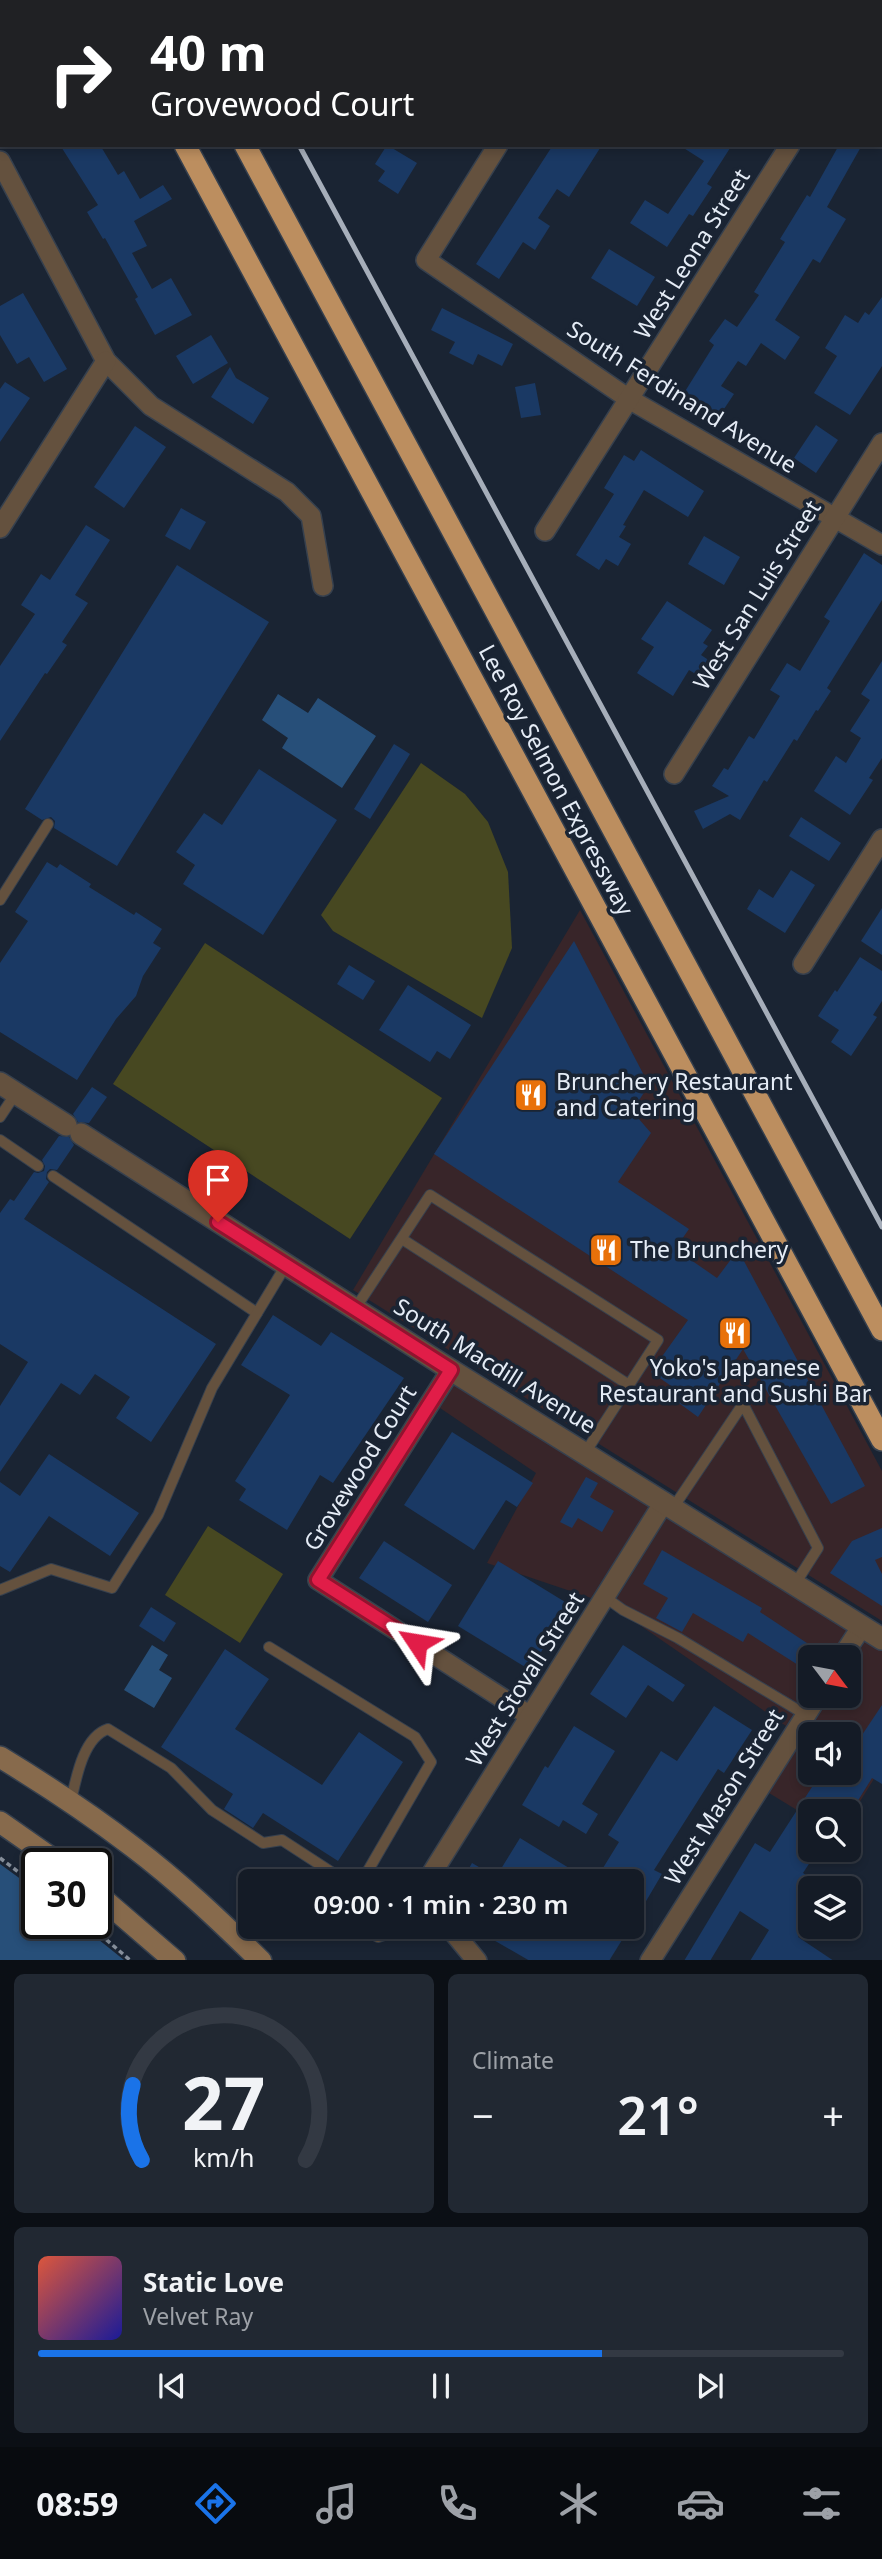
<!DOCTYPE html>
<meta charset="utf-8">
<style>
body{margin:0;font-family:"Noto Sans",sans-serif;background:#212832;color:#f1f3f6;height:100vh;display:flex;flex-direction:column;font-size:26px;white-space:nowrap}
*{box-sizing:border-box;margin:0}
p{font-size:23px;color:#9da1a7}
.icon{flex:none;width:38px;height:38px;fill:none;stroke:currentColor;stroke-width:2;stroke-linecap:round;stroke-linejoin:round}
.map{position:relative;height:1960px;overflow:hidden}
.drawer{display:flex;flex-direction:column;gap:14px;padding:14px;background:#0b0f15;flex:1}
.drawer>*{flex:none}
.banner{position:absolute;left:0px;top:0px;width:882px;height:147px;box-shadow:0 4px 10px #0003,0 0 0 2px #333943;background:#202124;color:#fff;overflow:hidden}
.needle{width:46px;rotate:122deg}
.tools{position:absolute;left:798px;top:1645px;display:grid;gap:14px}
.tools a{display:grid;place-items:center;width:63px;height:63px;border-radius:10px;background:#141b26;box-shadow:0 4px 10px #0003,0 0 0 2px #333943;font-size:35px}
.speed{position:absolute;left:21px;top:1848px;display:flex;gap:14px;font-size:35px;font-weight:700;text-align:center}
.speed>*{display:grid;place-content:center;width:91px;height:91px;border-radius:50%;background:#141b26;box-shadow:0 4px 10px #0003,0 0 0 2px #333943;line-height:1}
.speed .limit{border:4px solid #111;border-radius:10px;background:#fff;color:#111}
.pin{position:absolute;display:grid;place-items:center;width:60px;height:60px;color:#fff;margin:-72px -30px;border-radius:50% 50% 50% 0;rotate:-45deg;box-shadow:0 0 7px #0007}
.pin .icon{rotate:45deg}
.me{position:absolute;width:77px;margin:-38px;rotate:303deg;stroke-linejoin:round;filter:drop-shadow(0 0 5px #0008)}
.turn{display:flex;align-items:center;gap:24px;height:147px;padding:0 35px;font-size:32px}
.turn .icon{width:91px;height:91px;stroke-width:2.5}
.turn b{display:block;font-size:49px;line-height:60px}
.big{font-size:52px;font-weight:600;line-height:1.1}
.drawer .tile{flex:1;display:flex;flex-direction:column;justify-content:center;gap:10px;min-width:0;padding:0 24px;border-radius:10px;background:#212832}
.drawer .dial{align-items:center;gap:0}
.dial svg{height:182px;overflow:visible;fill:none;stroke:#333943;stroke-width:7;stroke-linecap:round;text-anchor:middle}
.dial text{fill:#f1f3f6;stroke:none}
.song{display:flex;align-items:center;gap:21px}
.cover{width:84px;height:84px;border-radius:10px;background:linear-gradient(135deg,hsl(10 70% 55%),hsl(240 70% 35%))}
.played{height:7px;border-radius:4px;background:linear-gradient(90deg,#1a73e8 70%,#333943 70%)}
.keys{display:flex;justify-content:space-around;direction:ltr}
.heat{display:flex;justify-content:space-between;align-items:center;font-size:38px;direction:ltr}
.drawer .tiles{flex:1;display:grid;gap:14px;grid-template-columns:1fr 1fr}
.tile:last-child{grid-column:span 2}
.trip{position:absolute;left:238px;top:1869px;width:406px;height:70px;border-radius:10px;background:#141b26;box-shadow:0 4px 10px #0003,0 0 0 2px #333943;font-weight:600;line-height:70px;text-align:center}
.menu{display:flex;height:112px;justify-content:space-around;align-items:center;background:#080b0f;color:#9da1a7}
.menu .icon{width:49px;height:49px}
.menu .selected{color:#1a73e8}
.menu b{font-size:32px;color:#f1f3f6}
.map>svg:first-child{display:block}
</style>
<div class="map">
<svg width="882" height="1961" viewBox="0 0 882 1961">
<rect width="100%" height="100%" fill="#1a2433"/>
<!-- commercial -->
<g fill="#382529" fill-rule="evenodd">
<polygon points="580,910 882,1471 882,1621 353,1290"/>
<polygon points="455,1384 650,1505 591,1598 487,1563 536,1473 440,1408"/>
<polygon points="668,1516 848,1629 830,1657 810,1657 810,1688 786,1726 612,1606"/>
<path d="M866,1640L882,1650V1766L849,1819V1811H810V1818L769,1793L831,1696H849V1667ZM810,1734H849V1773H810Z"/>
</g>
<!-- green -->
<g fill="#474821">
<polygon points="421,763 465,794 488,822 508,872 512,948 482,1018 333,931 321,915"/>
<polygon points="205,943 442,1098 350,1239 113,1084"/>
<polygon points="208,1526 283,1574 240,1643 165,1595"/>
</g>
<!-- water -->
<g fill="#274f79">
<polygon points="278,694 308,713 318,698 376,736 342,788 282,748 288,738 262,720"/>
<polygon points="152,1645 168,1655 159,1670 172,1678 154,1708 124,1690"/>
<polygon points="0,1864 37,1891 37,1923 78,1923 124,1960 0,1960"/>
</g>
<!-- building -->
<g fill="#1a3964">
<polygon points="60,145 100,145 118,175 124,171 140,199 163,185 172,199 134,221 147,246 132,253 152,289 171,278 192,315 155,335 135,299 138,297 105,238 103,239 87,212 98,205"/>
<polygon points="387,145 417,163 398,194 378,181 385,171 375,164"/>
<polygon points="553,145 602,145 569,197 557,189 538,218 550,226 535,250 523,242 499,279 476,264"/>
<polygon points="679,145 732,145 707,184 712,187 693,216 689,214 667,247 630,223 645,200 668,214 704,161"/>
<polygon points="839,145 862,145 827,207 846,219 820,263 813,259 775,320 800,337 785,360 761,343 746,366 738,361 721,386 734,394 720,415 684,393 714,345 709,341 725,319 737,327 759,295 754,292 785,242 780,239 807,195 810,197"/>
<polygon points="609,249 655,277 637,306 591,278"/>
<polygon points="23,293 67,369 44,382 29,357 17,364 0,335 0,306"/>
<polygon points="882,297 882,366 850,415 814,393 837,356 825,348 845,315 858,323 865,312 869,315"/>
<polygon points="442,308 513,344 502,366 478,354 473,365 449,353 455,342 431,330"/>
<polygon points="211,335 228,363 193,384 176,356"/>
<polygon points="230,367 236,378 269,398 253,424 211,397"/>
<polygon points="5,382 30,398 0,442 0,389"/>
<polygon points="535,383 541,415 521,418 515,387"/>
<polygon points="816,425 838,440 816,473 794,458"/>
<polygon points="135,426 166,447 124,508 94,487"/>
<polygon points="641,450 704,491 688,517 644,490 623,525 626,526 619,537 631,544 618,566 606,559 599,570 576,555 614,494 604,488 624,455 634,461"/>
<polygon points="181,508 206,522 190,550 165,536"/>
<polygon points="86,525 110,540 75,595 88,603 62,642 67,645 47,674 45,673 0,741 0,666 35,614 21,605 41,574 50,580"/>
<polygon points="704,536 740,557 724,585 688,564"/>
<polygon points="864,553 882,565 882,600 827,688 831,691 818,711 816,710 797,741 794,739 767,782 764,780 740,820 730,814 703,829 694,811 729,796 712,786 724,768 728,770 749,736 754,739 780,696 770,690 787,663 800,671 830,621 824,617"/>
<polygon points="177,565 269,622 117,866 54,828 55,821 51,817 42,820 25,809"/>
<polygon points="667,601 712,630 703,643 708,646 701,655 719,667 709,682 689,670 673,696 637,673 654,647 641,639"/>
<polygon points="882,661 882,758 869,778 873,780 850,815 814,791 836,756 846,763 861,738 850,731 870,700 861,694"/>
<polygon points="394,744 410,754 370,819 354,809"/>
<polygon points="259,769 337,820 263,935 183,884 195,865 176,852 204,813 222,825"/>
<polygon points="801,817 841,843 829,861 789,836"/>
<polygon points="47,862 57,868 60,864 91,884 89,887 134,915 136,912 162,929 153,943 161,948 143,976 136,996 116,1019 77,1080 0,1032 0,963 28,921 15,912"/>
<polygon points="791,870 815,885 785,933 747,909 759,889 773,898"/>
<polygon points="882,908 882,955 861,941"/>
<polygon points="574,941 649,1085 632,1111 651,1133 618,1182 689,1229 675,1249 717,1278 738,1250 865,1486 831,1504 743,1349 698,1417 672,1398 677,1390 651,1372 688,1320 434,1154"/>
<polygon points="860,957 882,971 882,1001 873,1015 877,1017 851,1056 831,1042 839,1030 818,1016 835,990 837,992"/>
<polygon points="349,965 375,981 363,1000 337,984"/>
<polygon points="408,985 471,1025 450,1059 437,1051 430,1062 379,1030"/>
<polygon points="92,1087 107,1097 89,1123 78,1122 73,1114"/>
<polygon points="59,1136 69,1137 74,1145 57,1170 50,1169 47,1172 46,1179 49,1182 24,1219 216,1344 151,1442 116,1418 130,1397 95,1374 80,1395 61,1383 0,1472 0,1406 28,1362 0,1344 0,1213 10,1199 14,1201 34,1172 38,1173 44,1171 45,1166 42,1160"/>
<polygon points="273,1315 321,1346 331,1332 404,1378 333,1483 320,1475 287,1530 239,1500 246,1489 235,1481 290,1395 241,1365"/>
<polygon points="452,1432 533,1483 517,1507 506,1500 474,1550 404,1505"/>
<polygon points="49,1454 139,1513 110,1556 49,1516 10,1572 0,1566 0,1482 20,1496"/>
<polygon points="586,1477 598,1483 590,1497 614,1511 602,1532 578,1518 572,1528 560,1522"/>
<polygon points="882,1528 882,1557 875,1560 882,1574 882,1606 830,1573 852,1541"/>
<polygon points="384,1541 452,1585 428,1622 359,1578"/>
<polygon points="662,1550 762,1608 760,1612 819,1651 815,1657 810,1657 810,1664 806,1670 748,1633 743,1642 693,1613 682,1632 656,1618 668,1598 643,1584"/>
<polygon points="498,1561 570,1605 530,1670 458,1626"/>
<polygon points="151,1607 176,1623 164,1642 139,1626"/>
<polygon points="623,1645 685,1685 673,1702 648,1685 626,1718 590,1694"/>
<polygon points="225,1649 269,1679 235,1729 322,1785 359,1732 403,1762 338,1861 263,1813 253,1828 224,1809 233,1794 161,1747"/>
<polygon points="882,1705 882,1784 872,1778 849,1815 849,1802 843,1811 831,1811 810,1798 810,1850 818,1850 803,1873 810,1878 810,1916 798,1937 834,1961 750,1961 769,1930 740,1911 710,1961 684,1961 755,1843 770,1852 821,1773 849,1773 849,1730 860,1738"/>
<polygon points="714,1706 752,1730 724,1773 718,1769 654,1870 662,1874 632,1925 632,1881 595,1881 619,1842 608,1835 661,1751 677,1761"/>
<polygon points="574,1726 615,1751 582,1804 598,1814 586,1834 563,1820 559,1827 522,1805 545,1766 548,1768"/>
<polygon points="520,1838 569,1868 561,1881 462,1881 472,1863 496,1877"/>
<polygon points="471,1927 630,1927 609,1961 530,1961"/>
</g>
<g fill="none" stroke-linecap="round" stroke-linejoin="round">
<!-- service casing -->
<g stroke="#36404e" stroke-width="12">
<g id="service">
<polyline points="0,900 48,824"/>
<polyline points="0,1117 16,1093"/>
<polyline points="0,1140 38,1166"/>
<polyline points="53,1176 257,1313"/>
<polyline points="402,1239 629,1385"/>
<polyline points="355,1309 430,1195 658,1340 585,1453"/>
<polyline points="673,1508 743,1404 818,1548 795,1584"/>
<polyline points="0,1590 51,1569 112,1588 158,1515 212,1388 286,1265"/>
<polyline points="605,1597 623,1610 678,1638 806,1715"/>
<polyline points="269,1647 415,1737 431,1762 362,1881"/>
<path d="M71,1801C76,1779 83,1737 108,1729L171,1768L212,1810L263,1843L282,1840L345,1881"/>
<polyline points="358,1927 378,1937 408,1927"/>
</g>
</g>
<!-- minor casing -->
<g stroke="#36404e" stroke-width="22">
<g id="minor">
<polyline points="299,2 300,0"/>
<polyline points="588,2 589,0"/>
<polyline points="880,4 882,1"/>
<polyline points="498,145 426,260 629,399 882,545"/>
<polyline points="0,161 106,361 151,406 287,492 311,516 323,586"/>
<polyline points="0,528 106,361"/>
<polyline points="545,531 790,145"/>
<polyline points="674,774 882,443"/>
<polyline points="803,964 882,839"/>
<polyline points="451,1370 318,1580 530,1716"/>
<polyline points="842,1657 862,1626"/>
<polyline points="427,1881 664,1502"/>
<polyline points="449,1927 477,1961"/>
<polyline points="650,1961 818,1696"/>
</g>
</g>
<!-- tertiary casing -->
<g stroke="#36404e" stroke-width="24">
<g id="tertiary">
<polyline points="0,1083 66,1125"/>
<polyline points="81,1134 451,1370 882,1639"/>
</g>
</g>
<!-- secondary casing -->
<g stroke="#36404e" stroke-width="24">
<g id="secondary">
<path d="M0,1757C46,1785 90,1814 133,1847C178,1881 220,1921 261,1961"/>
<polyline points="0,1822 60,1864"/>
<polyline points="96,1893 175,1961"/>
</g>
</g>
<!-- motorway casing -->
<g stroke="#36404e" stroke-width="24">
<g id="motorway">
<polyline points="107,0 108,2"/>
<polyline points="167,0 168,2"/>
<polyline points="185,145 882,1440"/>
<polyline points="245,145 882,1330"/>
</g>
</g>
<!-- path -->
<g stroke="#858e9a" stroke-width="3.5" stroke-dasharray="5 3.5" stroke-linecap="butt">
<polyline points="0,1858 37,1886"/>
<polyline points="87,1923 131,1961"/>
</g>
<!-- service -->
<use href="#service" stroke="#64513e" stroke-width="10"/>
<!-- minor -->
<use href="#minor" stroke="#64513e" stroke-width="19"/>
<!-- tertiary -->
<use href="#tertiary" stroke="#64513e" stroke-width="21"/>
<!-- secondary -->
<use href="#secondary" stroke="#876a4c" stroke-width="21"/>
<!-- motorway -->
<use href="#motorway" stroke="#bc8e5f" stroke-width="21"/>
<!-- rail -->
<g stroke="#a6aeba" stroke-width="5">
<polyline points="223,0 224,2"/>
<polyline points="299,145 882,1227"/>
</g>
</g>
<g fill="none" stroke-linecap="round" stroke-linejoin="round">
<!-- route casing -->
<g stroke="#92132f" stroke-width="18">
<polyline id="route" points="218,1222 451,1370 318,1580 417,1643"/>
</g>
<!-- route -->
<use href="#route" stroke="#e11d48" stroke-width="12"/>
</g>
<!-- icons -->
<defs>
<g id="restaurant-square" transform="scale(1.75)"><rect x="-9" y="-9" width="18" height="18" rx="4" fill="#e8710a" stroke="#1a2433"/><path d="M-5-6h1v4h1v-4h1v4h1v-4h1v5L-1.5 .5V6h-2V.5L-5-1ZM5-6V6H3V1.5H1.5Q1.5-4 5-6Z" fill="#fff"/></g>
</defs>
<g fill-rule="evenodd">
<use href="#restaurant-square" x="531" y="1095"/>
<use href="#restaurant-square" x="606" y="1250"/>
<use href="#restaurant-square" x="735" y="1333"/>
</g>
<g text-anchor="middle" stroke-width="7" stroke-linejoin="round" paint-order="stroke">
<!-- street labels -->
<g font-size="23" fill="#e5ecf6" stroke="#1a2433">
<text transform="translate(692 254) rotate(-58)" y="8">West Leona Street</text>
<text transform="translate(682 397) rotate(32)" y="8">South Ferdinand Avenue</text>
<text transform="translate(757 595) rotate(-58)" y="8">West San Luis Street</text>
<text transform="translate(556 780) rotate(62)" y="8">Lee Roy Selmon Expressway</text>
<text transform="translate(495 1366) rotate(32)" y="8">South Macdill Avenue</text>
<text transform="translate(360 1468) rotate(-58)" y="8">Grovewood Court</text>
<text transform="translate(525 1679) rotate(-58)" y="8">West Stovall Street</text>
<text transform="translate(724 1797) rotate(-58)" y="8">West Mason Street</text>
</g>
<!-- poi labels -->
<g font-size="23" fill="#e5ecf6" stroke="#1a2433" text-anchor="start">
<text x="556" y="1090">Brunchery Restaurant<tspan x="556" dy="26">and Catering</tspan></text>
<text x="630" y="1258">The Brunchery</text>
<text x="735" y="1376" text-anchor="middle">Yoko's Japanese<tspan x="735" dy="26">Restaurant and Sushi Bar</tspan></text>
</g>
</g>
</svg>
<div class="tools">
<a><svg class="needle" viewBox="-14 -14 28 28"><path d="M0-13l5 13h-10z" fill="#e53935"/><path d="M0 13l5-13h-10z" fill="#9da1a7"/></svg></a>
<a><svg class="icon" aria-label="sound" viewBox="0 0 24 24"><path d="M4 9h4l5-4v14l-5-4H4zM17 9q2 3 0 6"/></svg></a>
<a><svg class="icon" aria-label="search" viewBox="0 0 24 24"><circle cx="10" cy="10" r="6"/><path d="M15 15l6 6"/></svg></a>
<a><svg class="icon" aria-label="layers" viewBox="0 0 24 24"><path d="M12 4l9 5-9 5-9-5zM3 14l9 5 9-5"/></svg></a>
</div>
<div class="speed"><div class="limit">30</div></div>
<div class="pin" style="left:218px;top:1222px;background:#d93025"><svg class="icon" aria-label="arrive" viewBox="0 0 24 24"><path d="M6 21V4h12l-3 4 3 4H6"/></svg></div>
<svg class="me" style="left:417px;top:1643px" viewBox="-20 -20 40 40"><path d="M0-17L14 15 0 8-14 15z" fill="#e11d48" stroke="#fff" stroke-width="4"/></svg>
<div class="trip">09:00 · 1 min · 230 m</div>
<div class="banner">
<div class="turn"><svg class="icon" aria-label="right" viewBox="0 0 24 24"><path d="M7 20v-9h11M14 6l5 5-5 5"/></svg><div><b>40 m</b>Grovewood Court</div></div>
</div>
</div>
<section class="drawer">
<div class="tiles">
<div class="tile dial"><svg viewBox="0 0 100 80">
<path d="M14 69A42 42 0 1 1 86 69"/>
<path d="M14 69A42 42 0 0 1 10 36" stroke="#1a73e8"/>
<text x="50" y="56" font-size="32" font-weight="700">27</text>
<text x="50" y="72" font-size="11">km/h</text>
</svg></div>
<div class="tile"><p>Climate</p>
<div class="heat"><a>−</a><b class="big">21°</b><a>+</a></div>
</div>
<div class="tile">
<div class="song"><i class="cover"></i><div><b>Static Love</b><p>Velvet Ray</p></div></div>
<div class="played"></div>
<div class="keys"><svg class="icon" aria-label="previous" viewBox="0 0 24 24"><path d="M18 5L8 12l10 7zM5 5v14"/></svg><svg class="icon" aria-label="pause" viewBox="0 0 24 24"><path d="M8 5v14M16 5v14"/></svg><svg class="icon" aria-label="next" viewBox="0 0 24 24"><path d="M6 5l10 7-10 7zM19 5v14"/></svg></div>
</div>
</div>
</section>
<nav class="menu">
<b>08:59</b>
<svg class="icon selected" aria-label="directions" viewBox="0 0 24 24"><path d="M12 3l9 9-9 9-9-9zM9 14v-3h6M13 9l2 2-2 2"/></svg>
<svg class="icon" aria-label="music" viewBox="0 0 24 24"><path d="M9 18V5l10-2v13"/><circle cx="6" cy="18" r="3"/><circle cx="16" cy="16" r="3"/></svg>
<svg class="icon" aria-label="phone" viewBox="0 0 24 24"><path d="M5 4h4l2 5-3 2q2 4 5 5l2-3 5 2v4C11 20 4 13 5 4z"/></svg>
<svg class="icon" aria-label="climate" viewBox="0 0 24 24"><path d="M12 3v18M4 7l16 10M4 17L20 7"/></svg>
<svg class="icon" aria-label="car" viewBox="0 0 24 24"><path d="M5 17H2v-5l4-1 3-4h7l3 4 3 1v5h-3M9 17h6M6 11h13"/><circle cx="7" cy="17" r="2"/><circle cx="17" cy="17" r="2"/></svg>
<svg class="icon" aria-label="filters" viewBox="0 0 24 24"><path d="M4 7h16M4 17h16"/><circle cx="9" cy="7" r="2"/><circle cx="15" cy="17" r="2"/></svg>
</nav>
